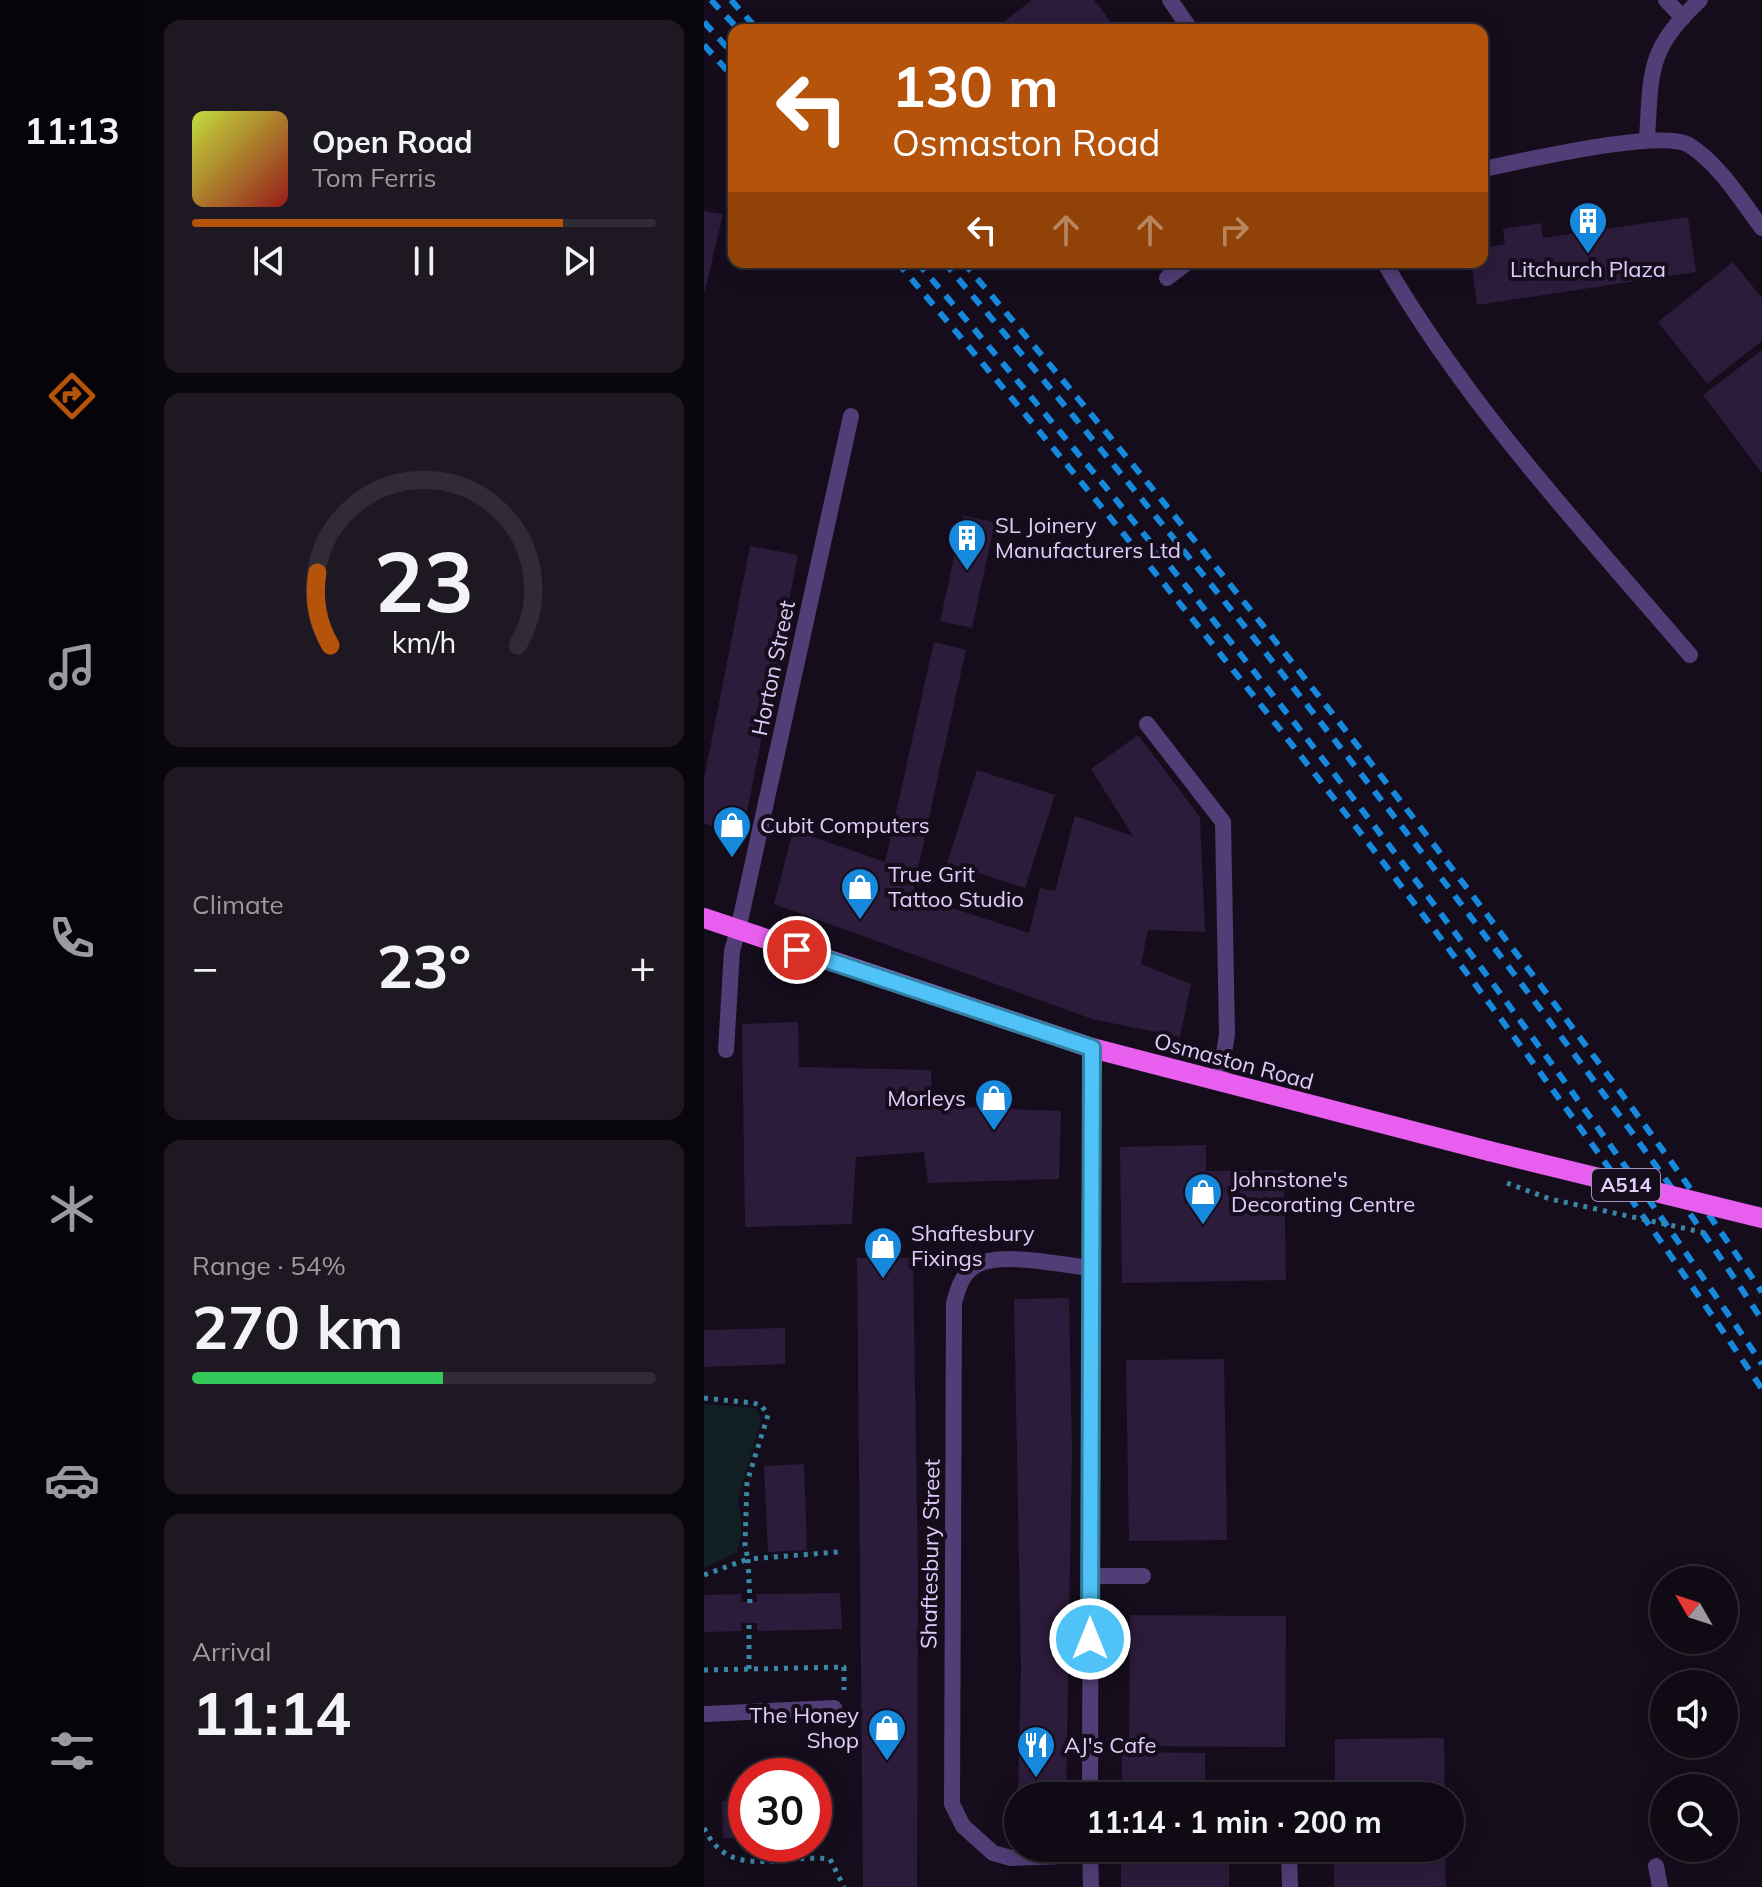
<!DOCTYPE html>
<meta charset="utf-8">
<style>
body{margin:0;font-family:Mulish,sans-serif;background:#1e1822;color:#f1f3f6;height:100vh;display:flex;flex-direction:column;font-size:30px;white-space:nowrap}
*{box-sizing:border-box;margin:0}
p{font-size:26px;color:#9c9aa0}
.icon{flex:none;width:44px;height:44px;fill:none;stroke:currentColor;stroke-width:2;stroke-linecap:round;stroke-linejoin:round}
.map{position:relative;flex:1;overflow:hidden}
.drawer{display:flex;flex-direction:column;gap:20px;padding:20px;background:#09060c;width:560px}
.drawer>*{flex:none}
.banner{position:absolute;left:24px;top:24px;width:760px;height:244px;border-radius:16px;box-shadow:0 4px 20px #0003,0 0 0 2px #302b34;background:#b45309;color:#fff;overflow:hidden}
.needle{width:52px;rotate:309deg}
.tools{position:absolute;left:946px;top:1566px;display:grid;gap:16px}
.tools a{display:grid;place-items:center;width:88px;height:88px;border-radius:50%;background:#100a15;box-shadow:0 4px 20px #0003,0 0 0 2px #302b34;font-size:40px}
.speed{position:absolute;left:24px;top:1758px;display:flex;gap:16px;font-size:40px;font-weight:700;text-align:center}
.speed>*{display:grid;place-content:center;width:104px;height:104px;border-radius:50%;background:#100a15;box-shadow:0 4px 20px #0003,0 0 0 2px #302b34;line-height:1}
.speed .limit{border:12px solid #d22;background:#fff;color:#111}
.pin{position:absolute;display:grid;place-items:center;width:68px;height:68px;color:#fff;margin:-34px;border:4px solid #fff;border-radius:50%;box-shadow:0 2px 8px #0007}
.me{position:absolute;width:88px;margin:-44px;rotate:0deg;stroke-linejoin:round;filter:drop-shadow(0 0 6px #0008)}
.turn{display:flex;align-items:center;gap:28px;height:168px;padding:0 32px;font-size:36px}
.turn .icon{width:104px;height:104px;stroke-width:2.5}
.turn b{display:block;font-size:56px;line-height:68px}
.lanes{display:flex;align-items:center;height:76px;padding:0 32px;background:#0003;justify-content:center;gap:40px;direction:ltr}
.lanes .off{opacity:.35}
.big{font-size:60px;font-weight:700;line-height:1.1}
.drawer .tile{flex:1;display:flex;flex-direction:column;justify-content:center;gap:12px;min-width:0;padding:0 28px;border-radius:16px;background:#1e1822}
.drawer .dial{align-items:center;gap:0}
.dial svg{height:208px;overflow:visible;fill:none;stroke:#302b34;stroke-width:7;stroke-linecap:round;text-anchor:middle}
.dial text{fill:#f1f3f6;stroke:none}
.song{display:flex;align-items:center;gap:24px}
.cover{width:96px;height:96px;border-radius:12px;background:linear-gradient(135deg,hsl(70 70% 55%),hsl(0 70% 35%))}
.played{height:8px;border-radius:4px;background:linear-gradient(90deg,#b45309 80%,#302b34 80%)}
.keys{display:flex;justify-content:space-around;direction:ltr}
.heat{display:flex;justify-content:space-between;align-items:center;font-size:44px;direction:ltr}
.charge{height:12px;border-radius:6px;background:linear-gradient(90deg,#34c759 54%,#302b34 0)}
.trip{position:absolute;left:300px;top:1782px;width:460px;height:80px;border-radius:40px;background:#100a15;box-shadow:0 4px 20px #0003,0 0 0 2px #302b34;font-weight:700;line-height:80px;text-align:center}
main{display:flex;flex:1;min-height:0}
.tabs{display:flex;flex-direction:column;width:144px;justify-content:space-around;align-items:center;background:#060408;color:#9c9aa0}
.tabs .icon{width:56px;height:56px}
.tabs .selected{color:#b45309}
.tabs b{font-size:36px;color:#f1f3f6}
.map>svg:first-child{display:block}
</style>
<main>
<nav class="tabs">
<b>11:13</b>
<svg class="icon selected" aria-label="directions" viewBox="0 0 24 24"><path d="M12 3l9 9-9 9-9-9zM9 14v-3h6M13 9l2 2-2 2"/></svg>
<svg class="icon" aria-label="music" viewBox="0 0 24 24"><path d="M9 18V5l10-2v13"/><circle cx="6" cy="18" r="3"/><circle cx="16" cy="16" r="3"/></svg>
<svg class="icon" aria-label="phone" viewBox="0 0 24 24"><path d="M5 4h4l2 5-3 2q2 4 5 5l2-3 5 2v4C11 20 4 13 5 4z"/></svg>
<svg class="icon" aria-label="climate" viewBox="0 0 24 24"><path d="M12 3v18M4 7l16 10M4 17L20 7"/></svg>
<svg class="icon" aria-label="car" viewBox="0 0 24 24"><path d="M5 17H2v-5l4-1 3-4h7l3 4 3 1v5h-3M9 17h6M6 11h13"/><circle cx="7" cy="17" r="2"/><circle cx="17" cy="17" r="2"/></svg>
<svg class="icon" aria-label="filters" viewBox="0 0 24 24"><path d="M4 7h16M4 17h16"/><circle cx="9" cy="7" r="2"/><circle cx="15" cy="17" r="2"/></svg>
</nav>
<section class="drawer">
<div class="tile">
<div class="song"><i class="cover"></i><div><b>Open Road</b><p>Tom Ferris</p></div></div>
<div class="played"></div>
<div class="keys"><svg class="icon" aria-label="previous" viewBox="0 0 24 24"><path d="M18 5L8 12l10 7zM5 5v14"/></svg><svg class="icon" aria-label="pause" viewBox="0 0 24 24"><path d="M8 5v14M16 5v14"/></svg><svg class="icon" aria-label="next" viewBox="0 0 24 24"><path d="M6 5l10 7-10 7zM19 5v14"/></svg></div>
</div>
<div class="tile dial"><svg viewBox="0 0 100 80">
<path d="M14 69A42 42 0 1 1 86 69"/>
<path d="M14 69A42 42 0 0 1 9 41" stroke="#b45309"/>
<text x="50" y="56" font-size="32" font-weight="700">23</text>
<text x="50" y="72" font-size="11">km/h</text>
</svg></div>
<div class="tile"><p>Climate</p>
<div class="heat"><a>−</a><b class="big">23°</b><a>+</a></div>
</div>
<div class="tile"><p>Range · 54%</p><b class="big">270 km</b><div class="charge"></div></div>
<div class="tile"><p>Arrival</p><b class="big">11:14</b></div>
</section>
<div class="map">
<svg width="1058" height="1887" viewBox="0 0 1058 1887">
<rect width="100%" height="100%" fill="#150d1c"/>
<!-- green -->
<polygon fill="#111f25" points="0,1404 52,1408 57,1420 34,1499 38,1532 33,1552 0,1568"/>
<!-- building -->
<g fill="#2c1b3b">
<polygon points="328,0 390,0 413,30 289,30"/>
<polygon points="0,211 19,214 1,291 0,291"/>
<polygon points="984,217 992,272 773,305 767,262 778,262 778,248 801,244 799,229 837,223 839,238"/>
<polygon points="1029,262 1058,298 1058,341 1003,384 954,322"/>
<polygon points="1058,350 1058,473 999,395"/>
<polygon points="259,516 291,522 268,628 236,621"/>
<polygon points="46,546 94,555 39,832 0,824 0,779"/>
<polygon points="230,642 262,650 208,895 325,933 336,888 351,891 371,816 429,836 387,769 434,735 496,817 501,932 444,930 437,964 487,984 476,1037 388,1019 70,904 89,830 181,862"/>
<polygon points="273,770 351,795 321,888 243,863"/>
<polygon points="94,1022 95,1067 227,1070 228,1106 357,1111 355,1179 224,1183 220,1152 152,1157 148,1224 41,1227 38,1024"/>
<polygon points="502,1145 502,1171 580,1170 582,1280 418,1283 416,1147"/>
<polygon points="153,1258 209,1258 214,1572 213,1887 159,1887"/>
<polygon points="365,1298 368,1454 362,1796 314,1796 317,1668 310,1299"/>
<polygon points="81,1328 81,1364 0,1367 0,1330"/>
<polygon points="520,1359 523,1540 425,1541 422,1360"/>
<polygon points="100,1464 103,1550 64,1552 60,1466"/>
<polygon points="136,1593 138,1629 53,1631 53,1623 37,1623 38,1631 0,1632 0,1595 38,1594 37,1602 53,1602 52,1594"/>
<polygon points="426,1615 582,1616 581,1747 425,1746"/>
<polygon points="740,1738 741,1796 631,1796 631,1739"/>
<polygon points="418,1752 501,1753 501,1796 418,1796"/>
<polygon points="110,1799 122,1799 123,1836 110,1837"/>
<polygon points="42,1800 42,1838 19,1838 18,1801"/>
<rect x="417" y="1848" width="108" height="39"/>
<polygon points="630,1848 741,1848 742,1887 630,1887"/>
</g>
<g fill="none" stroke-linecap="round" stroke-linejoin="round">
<!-- path -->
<g stroke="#3887a3" stroke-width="5" stroke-dasharray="4 6" stroke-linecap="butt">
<polyline points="0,1398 49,1403 57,1405 64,1415 43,1482 41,1546 44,1559 0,1575"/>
<polyline points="46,1603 44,1559 134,1552"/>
<polyline points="45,1669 45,1623"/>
<polyline points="0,1670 140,1667 140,1690"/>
<path d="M0,1828C26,1882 77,1853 126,1859L140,1887"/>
</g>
<!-- lane -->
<g stroke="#523d76" stroke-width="16">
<polyline points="962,0 979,18"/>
<path d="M943,140C947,72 943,49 996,0"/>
<path d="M680,262C764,407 878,529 986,655"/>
<polyline points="463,278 484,262"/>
<polyline points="443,724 519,822 523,1035 515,1082"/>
<polyline points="22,1050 28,951 34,930"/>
<polyline points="386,1576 439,1576"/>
<polyline points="583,1789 583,1796"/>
<polyline points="585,1848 586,1887"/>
<polyline points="952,1866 956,1887"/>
</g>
<!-- street -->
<g stroke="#523d76" stroke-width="16">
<polyline points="466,0 487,30"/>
<path d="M778,169C816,162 957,128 985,145C1015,164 1037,200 1058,228"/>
<polyline points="34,930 147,416"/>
<polyline points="0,1714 130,1708"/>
<polyline points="386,1796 388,1048"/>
<polyline points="386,1848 387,1887"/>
<path d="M386,1855L307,1858L289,1853L259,1826L248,1804L250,1303C253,1292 257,1277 267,1269C288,1249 358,1265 386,1268"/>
</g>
<!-- primary -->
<polyline stroke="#e85fef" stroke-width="20" points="0,918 388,1048 785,1151"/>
<!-- rail -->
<g stroke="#1689dd" stroke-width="6" stroke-dasharray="12 10" stroke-linecap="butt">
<polyline points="7,0 35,30"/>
<polyline points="27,0 54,30"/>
<polyline points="0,22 30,55"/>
<polyline points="0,45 30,78"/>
<path d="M193,262C500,623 793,995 1058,1389"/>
<path d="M213,262C514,614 798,979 1058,1364"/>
<path d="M240,262C426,481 606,704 779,933C875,1060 971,1187 1058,1320"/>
<path d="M259,262C445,480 624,703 796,932C886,1050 975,1169 1058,1292"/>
</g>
<!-- path-bridge -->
<polyline stroke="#3887a3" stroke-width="5" stroke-dasharray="4 6" stroke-linecap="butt" points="803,1183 846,1199 1002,1233"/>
<!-- primary-bridge -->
<polyline stroke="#e85fef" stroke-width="20" points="785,1151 1058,1218"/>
</g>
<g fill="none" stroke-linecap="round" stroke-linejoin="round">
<!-- route casing -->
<g stroke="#337fa1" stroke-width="20">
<polyline id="route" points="93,950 388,1048 386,1639"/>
</g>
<!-- route -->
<use href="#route" stroke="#4fc3f7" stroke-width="14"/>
</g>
<!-- icons -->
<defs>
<g id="building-pin" transform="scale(2)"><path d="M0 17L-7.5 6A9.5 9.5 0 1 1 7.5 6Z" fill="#1689dd" stroke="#150d1c"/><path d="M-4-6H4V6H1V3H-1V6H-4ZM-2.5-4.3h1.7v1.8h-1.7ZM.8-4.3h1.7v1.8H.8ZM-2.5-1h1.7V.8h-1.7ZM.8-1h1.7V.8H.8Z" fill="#fff"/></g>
<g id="shop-pin" transform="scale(2)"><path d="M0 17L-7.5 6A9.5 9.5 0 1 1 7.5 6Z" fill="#1689dd" stroke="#150d1c"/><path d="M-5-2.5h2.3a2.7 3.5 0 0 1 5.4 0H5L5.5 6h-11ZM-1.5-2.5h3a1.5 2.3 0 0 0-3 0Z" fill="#fff"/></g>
<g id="restaurant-pin" transform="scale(2)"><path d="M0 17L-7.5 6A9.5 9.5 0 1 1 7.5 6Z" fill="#1689dd" stroke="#150d1c"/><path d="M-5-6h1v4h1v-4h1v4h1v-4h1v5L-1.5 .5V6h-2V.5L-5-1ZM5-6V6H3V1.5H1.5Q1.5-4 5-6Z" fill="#fff"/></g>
</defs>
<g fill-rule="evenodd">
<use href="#building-pin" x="884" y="221"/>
<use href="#building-pin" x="263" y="538"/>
<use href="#shop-pin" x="28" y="825"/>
<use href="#shop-pin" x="156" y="887"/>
<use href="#shop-pin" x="290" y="1098"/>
<use href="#shop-pin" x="499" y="1192"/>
<use href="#shop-pin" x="179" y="1246"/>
<use href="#shop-pin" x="183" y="1728"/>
<use href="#restaurant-pin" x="332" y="1745"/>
</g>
<g text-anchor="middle" stroke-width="8" stroke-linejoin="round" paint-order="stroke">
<!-- shield labels -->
<rect fill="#150d1c" stroke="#a493b7" stroke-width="2" x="888" y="1169" width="68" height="32" rx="6"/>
<g font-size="20" font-weight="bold" fill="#e1cdfa">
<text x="922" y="1192">A514</text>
</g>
<!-- poi labels -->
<g font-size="22" fill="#e1cdfa" stroke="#150d1c" text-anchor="start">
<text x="884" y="277" text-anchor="middle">Litchurch Plaza</text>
<text x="291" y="533">SL Joinery<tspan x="291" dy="25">Manufacturers Ltd</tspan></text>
<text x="56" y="833">Cubit Computers</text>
<text x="184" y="882">True Grit<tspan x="184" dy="25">Tattoo Studio</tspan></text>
<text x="262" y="1106" text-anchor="end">Morleys</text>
<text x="527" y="1187">Johnstone's<tspan x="527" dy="25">Decorating Centre</tspan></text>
<text x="207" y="1241">Shaftesbury<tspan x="207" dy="25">Fixings</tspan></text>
<text x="155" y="1723" text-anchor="end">The Honey<tspan x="155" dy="25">Shop</tspan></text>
<text x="360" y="1753">AJ's Cafe</text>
</g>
<!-- street labels -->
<g font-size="22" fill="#e1cdfa" stroke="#150d1c">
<text transform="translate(69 668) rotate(-78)" y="8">Horton Street</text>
<text transform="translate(530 1061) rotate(15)" y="8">Osmaston Road</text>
<text transform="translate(226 1554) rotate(-89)" y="8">Shaftesbury Street</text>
</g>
</g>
</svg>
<div class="tools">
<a><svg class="needle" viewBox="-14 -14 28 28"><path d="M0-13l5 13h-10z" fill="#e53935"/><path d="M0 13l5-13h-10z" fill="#9c9aa0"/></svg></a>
<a><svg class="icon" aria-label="sound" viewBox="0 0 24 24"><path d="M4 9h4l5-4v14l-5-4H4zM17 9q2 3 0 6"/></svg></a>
<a><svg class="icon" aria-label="search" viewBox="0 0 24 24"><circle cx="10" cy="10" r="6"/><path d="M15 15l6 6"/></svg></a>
</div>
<div class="speed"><div class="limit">30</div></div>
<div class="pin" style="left:93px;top:950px;background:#d93025"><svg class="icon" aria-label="arrive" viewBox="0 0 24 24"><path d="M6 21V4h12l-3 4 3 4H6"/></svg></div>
<svg class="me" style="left:386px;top:1639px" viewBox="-20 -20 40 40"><circle r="17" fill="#4fc3f7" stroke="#fff" stroke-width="3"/><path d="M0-11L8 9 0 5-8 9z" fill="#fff"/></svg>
<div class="trip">11:14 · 1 min · 200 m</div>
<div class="banner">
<div class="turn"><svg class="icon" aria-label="left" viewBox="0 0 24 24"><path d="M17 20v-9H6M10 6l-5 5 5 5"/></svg><div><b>130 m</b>Osmaston Road</div></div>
<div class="lanes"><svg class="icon" aria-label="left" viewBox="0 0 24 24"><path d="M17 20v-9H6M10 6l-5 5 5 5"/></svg><svg class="icon off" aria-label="ahead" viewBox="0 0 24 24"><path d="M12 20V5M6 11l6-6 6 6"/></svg><svg class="icon off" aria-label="ahead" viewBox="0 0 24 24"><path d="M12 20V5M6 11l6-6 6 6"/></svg><svg class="icon off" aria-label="right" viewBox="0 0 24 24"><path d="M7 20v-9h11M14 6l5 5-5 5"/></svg></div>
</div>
</div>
</main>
